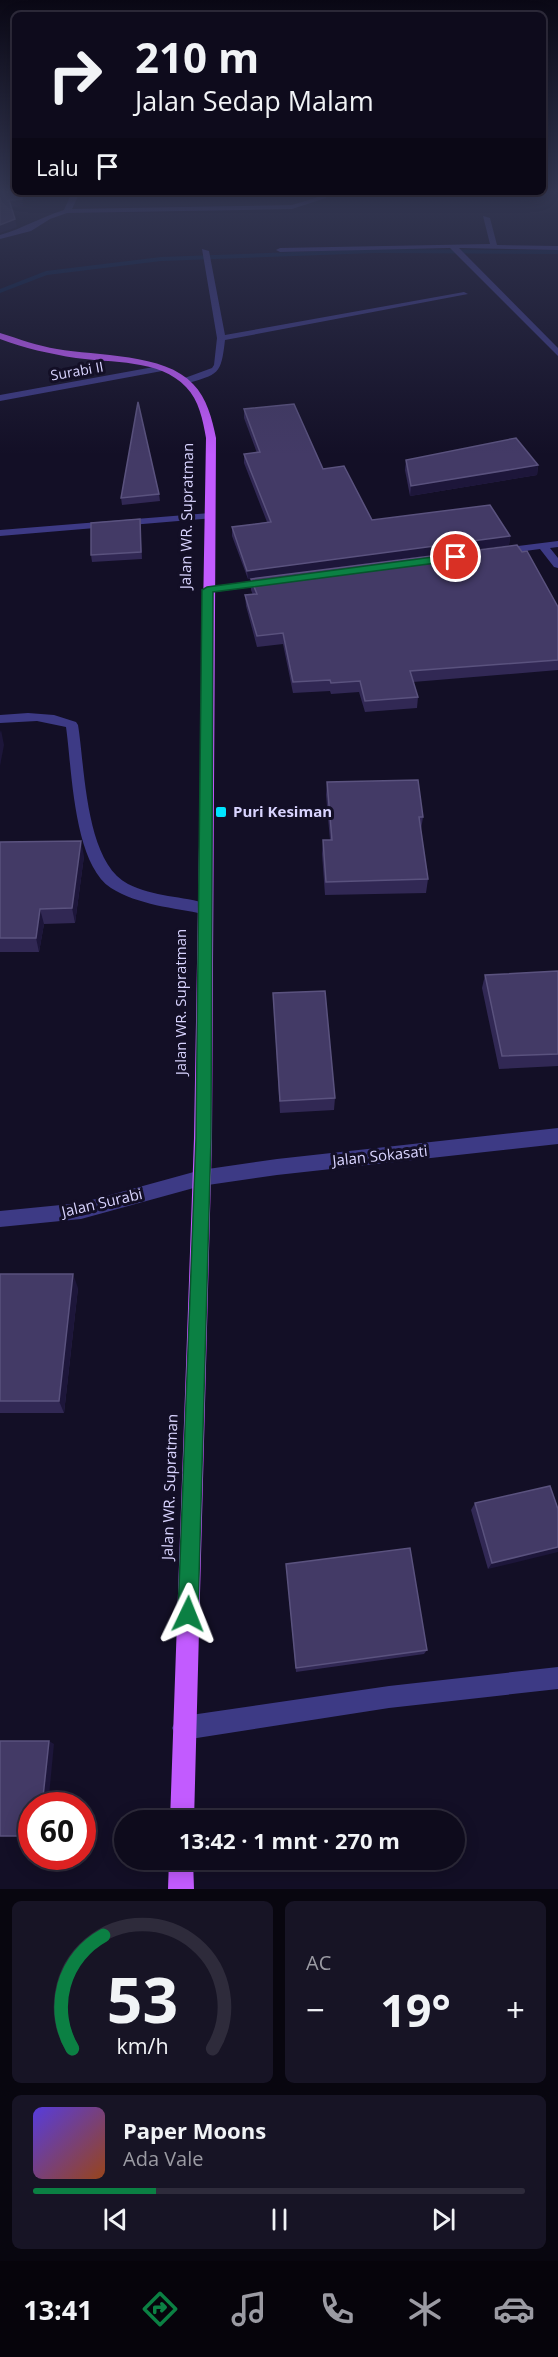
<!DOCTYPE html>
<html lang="id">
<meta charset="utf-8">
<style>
body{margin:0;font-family:"Open Sans",sans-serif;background:#171425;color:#f1f3f6;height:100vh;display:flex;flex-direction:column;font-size:22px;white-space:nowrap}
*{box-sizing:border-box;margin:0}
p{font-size:20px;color:#9b9ba3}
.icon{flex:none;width:33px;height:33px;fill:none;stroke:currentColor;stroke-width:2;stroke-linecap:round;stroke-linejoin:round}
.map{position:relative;height:1889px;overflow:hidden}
.details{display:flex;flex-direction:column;gap:12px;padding:12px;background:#08060f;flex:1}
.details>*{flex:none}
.guide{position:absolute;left:12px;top:12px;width:534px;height:183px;border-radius:9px;box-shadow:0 3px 15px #0003,0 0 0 2px #2e2b3b;background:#0e0b1c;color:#f1f3f6;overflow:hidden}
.speed{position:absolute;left:18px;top:1792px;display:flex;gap:12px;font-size:30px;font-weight:700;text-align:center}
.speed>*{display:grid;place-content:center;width:78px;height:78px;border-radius:50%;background:#0e0b1c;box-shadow:0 3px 15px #0003,0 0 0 2px #2e2b3b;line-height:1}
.speed .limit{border:9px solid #d22;background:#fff;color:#111}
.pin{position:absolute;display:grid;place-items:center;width:51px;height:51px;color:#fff;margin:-26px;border:3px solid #fff;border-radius:50%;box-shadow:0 2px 6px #0007}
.me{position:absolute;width:66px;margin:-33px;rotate:2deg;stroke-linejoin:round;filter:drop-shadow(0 0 4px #0008)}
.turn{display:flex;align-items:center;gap:21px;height:126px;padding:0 24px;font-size:27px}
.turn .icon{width:78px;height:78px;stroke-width:2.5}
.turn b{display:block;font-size:42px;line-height:51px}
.then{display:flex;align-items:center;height:57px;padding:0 24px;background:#0003;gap:12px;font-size:22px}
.big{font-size:45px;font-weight:700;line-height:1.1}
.details .card{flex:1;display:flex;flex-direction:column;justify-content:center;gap:9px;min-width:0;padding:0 21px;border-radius:9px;background:#171425}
.details .dial{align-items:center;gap:0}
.dial svg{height:156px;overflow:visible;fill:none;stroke:#2e2b3b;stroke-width:7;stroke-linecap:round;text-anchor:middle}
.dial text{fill:#f1f3f6;stroke:none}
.song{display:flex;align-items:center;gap:18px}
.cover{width:72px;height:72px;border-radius:9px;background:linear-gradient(135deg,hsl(250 70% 55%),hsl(20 70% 35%))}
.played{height:6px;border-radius:3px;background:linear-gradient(90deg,#0b8043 25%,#2e2b3b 25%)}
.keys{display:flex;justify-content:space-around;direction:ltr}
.heat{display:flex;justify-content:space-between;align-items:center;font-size:33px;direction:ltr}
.details .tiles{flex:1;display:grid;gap:12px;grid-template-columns:1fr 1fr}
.card:last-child{grid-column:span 2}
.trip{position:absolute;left:114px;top:1810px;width:351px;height:60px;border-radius:30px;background:#0e0b1c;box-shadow:0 3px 15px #0003,0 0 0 2px #2e2b3b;font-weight:700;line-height:60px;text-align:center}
.tab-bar{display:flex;height:96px;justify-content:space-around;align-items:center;background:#06040b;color:#9b9ba3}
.tab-bar .icon{width:42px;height:42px}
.tab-bar .active{color:#0b8043}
.tab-bar b{font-size:27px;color:#f1f3f6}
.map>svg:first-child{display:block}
</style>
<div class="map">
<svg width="558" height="1889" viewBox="0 0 558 1889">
<rect width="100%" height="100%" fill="#130f26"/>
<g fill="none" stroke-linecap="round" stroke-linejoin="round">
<!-- stream -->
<polygon fill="#0a1f44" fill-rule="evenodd" points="375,249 558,250 558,254 375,253 161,261 47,275 0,293 0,289 46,271 161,257"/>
<!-- minor -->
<g fill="#3d3a85" fill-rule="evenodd">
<path d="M72,192H80L72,209L292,205L318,197V192H326V198L292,209L67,213L50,219L31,231L0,239V235C24,228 41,217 64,210Z"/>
<polygon points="483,216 490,218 497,245 558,246 558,250 459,248 558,348 558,356 450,248 280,252 276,250 280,248 490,244"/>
<path d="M202,249L209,251L225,335L464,292L468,294L225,340C221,375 219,374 185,384L180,381L182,379L212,368L214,365L217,338Z"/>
<polygon points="159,366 162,367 162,371 0,401 0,395"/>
<polygon points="210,513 215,516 214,518 0,536 0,530"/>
<polygon points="558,541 558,547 550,548 558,558 558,568 554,567 540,549 502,554 497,551 502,548"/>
<polygon points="270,579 274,580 274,584 207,593 201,590 207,587"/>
<path d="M28,713L54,715L76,722L78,725C85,767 85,862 128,884C154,897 182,896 209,904L211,908L209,912L204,914C174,908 138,905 111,888C73,863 72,768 66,727L37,721L0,723V715Z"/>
<polygon points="558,1128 558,1144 277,1175 201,1186 81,1219 0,1227 0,1211 81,1203 201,1170 277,1159"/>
<polygon points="558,1667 558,1689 389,1708 184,1740 176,1736 172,1728 176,1720 184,1716 389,1686"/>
</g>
<!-- major -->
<g fill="#c25bff" fill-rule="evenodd">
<path d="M0,333C19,339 38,346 57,349C96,356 165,353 193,384C207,398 212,419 216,438L212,1138L194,1821H170L194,1138L206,438C203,421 199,400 186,387C160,359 111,363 76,358C50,354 24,348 0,339Z"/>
<polygon points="169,1860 193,1860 194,1889 168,1889"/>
</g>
</g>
<!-- wall -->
<g fill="#312854">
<polygon points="244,409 323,469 372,520 510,536 509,545 270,576 558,607 558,670 413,682 418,697 417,708 365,712 359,692 331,694 330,691 293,693 283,644 257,647 246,606 245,595 253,595 251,590 251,579 248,579 232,536 232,527 267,522 244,463 244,454 257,453 244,418"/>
<polygon points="406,460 538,465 537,475 410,496 405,470"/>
<polygon points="159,494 160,501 122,505 121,498"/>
<polygon points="140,519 142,559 92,562 91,555"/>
<polygon points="327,782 423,817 421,830 428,879 426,893 325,895 322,854 323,840 330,840 326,795"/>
<polygon points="0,842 84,856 75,923 44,924 39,952 0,952"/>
<polygon points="558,971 558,1066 499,1069 482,988 485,975"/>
<polygon points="273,993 335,1098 334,1110 280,1113"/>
<polygon points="0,1274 78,1288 64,1413 0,1413"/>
<polygon points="475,1503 558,1509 488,1569 471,1510"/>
<polygon points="286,1564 427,1650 424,1654 296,1672"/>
</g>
<!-- shaded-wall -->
<g fill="#1d163a">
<polygon points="20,192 42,192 42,195 21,196"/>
<polygon points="22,199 23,206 10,207 9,200"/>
<polygon points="15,219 17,227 0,233 0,225"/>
<polygon points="538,465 537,475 410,496 411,486"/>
<polygon points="510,536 509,545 248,579 247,571"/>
<polygon points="1,730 4,745 0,766 0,733"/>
<polygon points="81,841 84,856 75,923 72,908"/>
<polygon points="40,909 44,924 39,952 36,938"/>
<polygon points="73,1274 78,1288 64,1413 59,1401"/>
<polygon points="558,1547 558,1552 488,1569 492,1563"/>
<polygon points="49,1741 54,1744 48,1806 42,1806"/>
</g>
<!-- building -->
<g fill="#433a66" stroke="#5a527e" stroke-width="1.5">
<polygon points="0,191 15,191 15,192 21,192 22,199 9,200 15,219 0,225"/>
<polygon points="138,402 159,494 121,498"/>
<polygon points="294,404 323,469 344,466 372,520 490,505 510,536 247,571 232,527 271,522 244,454 260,452 244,409"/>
<polygon points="516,438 538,465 411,486 406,460"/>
<polygon points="140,519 141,552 91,555 91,523"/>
<polygon points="517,545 522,552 527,551 558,607 558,660 410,671 418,697 365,701 360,681 331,683 330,680 293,682 283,633 257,636 245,595 257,594 251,579"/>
<polygon points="418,780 423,817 419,817 428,879 326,882 323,840 332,840 327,782"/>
<polygon points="81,841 72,908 40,909 36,938 0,938 0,842"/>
<polygon points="558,971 558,1054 502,1056 485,975"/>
<polygon points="325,991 335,1098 280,1101 273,993"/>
<polygon points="0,1274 73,1274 59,1401 0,1401"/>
<polygon points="550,1486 558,1509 558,1547 492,1563 475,1503"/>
<polygon points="410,1548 427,1650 296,1668 286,1564"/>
<polygon points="0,1741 49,1741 42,1806 32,1806 32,1836 0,1836"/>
</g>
<!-- sky -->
<linearGradient id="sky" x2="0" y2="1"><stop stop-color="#0a0815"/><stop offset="0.42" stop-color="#333752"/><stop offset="1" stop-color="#333752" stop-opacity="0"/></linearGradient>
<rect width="558" height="455" fill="url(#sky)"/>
<!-- route -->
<polygon fill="#0b8043" stroke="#07532c" stroke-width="1.5" points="456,554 459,555 459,560 213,592 211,1138 198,1614 195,1622 188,1625 181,1622 178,1614 196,1138 202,590 207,587"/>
<!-- markers -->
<rect fill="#00e5ff" stroke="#130f26" stroke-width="2" x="215" y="806" width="12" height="12" rx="3"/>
<g text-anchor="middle" stroke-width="6" stroke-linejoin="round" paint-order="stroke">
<!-- far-street labels -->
<g font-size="14" fill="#d9d4ff" stroke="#130f26">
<text transform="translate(77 371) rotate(-10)" y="5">Surabi II</text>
</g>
<!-- street labels -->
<g font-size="15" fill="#d9d4ff" stroke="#130f26">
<text transform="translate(187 516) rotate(-89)" y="5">Jalan WR. Supratman</text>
<text transform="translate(181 1002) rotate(-90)" y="5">Jalan WR. Supratman</text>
<text transform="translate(380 1156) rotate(-6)" y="5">Jalan Sokasati</text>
<text transform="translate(102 1203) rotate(-13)" y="5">Jalan Surabi</text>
<text transform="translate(170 1487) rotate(-88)" y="5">Jalan WR. Supratman</text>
</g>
<!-- poi labels -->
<g font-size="15" font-weight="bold" fill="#d9d4ff" stroke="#130f26" text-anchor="start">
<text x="233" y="817">Puri Kesiman</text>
</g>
</g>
</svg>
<div class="speed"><div class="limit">60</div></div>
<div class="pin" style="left:456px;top:557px;background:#d93025"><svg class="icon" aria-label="arrive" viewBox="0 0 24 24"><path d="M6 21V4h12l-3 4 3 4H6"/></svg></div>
<svg class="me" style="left:188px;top:1614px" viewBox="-20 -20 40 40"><path d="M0-17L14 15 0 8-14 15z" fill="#0b8043" stroke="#fff" stroke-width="4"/></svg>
<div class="trip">13:42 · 1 mnt · 270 m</div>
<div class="guide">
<div class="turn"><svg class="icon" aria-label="right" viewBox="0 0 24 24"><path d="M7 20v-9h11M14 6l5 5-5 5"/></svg><div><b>210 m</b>Jalan Sedap Malam</div></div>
<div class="then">Lalu<svg class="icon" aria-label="arrive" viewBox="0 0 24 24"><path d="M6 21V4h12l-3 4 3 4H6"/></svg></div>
</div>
</div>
<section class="details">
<div class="tiles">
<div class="card dial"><svg viewBox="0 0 100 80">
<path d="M14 69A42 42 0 1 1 86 69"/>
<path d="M14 69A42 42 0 0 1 30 11" stroke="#0b8043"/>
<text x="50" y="56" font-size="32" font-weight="700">53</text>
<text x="50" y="72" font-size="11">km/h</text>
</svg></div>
<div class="card"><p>AC</p>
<div class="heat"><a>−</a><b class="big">19°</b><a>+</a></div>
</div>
<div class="card">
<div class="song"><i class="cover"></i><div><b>Paper Moons</b><p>Ada Vale</p></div></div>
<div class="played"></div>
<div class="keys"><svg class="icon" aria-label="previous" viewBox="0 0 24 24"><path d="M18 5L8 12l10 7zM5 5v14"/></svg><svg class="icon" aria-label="pause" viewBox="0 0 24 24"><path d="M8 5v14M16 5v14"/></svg><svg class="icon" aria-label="next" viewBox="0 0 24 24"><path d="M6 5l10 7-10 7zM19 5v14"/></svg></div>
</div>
</div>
</section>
<nav class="tab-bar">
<b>13:41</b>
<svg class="icon active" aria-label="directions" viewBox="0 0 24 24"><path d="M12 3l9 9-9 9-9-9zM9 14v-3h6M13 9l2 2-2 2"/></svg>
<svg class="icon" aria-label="music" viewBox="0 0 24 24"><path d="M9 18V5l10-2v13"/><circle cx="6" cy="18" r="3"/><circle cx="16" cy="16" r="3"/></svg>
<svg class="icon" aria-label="phone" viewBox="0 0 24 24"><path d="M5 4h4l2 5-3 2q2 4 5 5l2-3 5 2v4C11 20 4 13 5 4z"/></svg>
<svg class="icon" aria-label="climate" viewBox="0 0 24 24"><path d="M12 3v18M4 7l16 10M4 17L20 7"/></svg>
<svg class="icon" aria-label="car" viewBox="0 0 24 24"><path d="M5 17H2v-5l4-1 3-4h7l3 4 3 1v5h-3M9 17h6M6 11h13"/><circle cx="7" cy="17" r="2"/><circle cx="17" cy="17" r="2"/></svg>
</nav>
